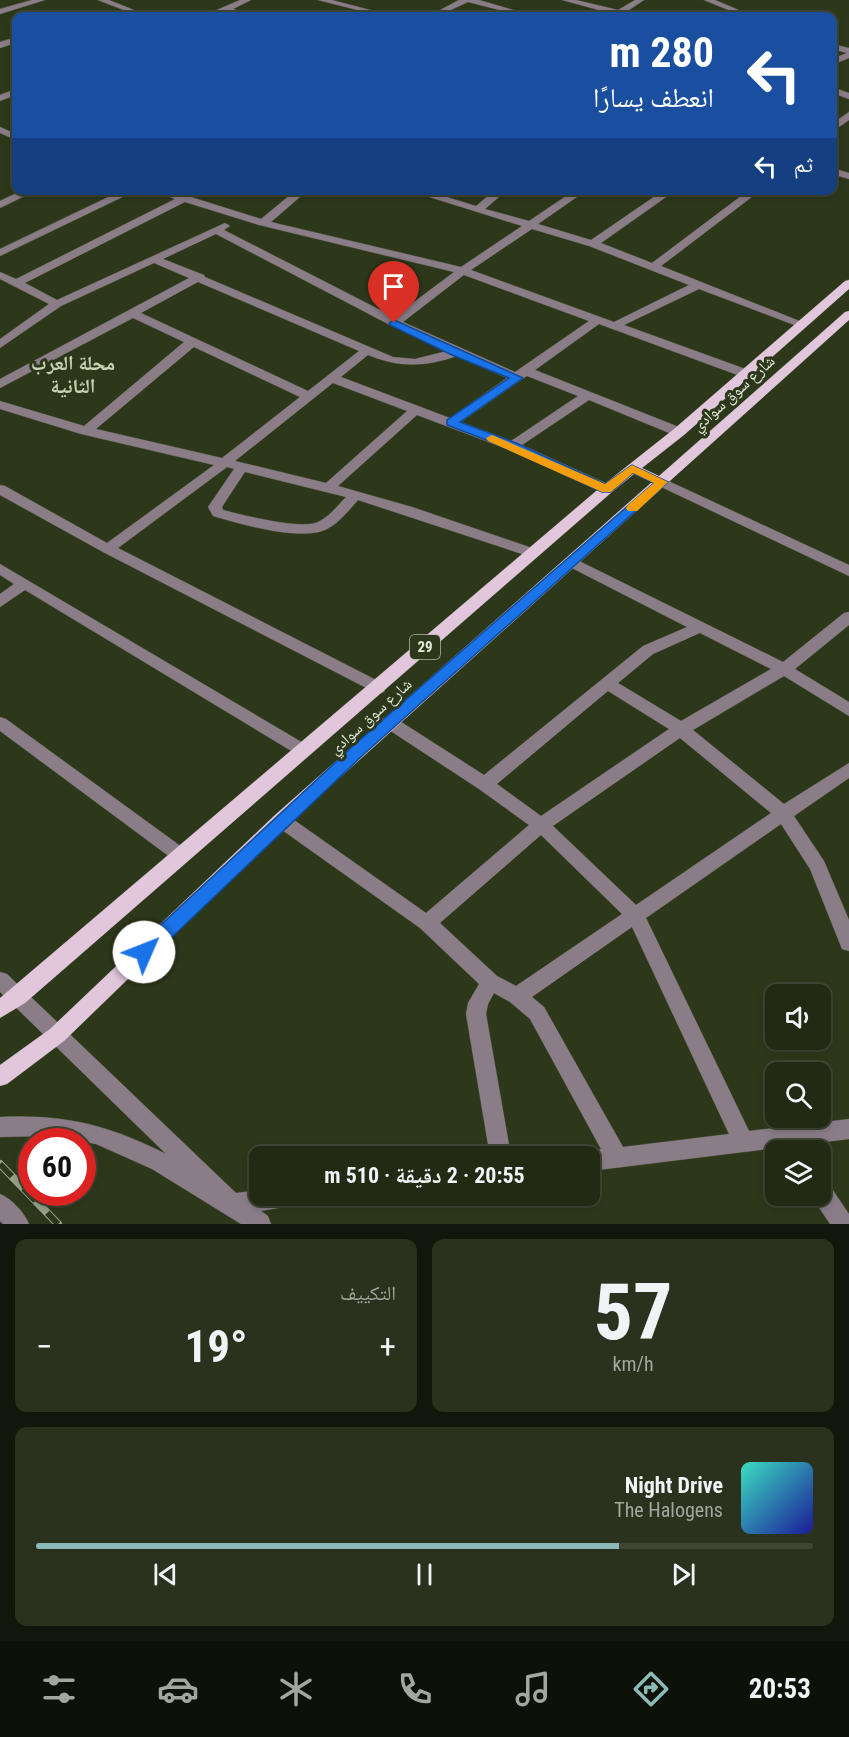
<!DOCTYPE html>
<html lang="ar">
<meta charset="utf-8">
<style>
body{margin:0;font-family:"Roboto Condensed","Noto Naskh Arabic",sans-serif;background:#2a321d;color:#f1f3f6;direction:rtl;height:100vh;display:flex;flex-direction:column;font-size:22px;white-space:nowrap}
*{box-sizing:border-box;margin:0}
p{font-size:20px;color:#a2a7a0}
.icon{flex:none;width:33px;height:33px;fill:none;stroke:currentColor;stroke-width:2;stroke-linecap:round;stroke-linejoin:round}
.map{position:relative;height:1224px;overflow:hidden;direction:ltr}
.drawer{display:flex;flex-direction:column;gap:15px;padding:15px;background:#13170b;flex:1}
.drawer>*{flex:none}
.top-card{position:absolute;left:12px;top:12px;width:825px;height:183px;border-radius:12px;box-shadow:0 3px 9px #0003,0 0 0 2px #3f4634;direction:rtl;background:#1a4fa0;color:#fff;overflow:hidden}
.buttons{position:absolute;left:765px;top:984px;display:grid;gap:12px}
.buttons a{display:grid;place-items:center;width:66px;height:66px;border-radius:12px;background:#222a14;box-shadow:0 3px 9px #0003,0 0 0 2px #3f4634;font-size:30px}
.speed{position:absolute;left:18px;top:1128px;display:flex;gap:12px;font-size:30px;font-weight:700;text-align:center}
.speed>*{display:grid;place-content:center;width:78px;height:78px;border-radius:50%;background:#222a14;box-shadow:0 3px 9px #0003,0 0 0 2px #3f4634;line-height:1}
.speed .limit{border:9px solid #d22;background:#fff;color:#111}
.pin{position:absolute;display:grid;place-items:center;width:51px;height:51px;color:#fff;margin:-62px -26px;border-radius:50% 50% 50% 0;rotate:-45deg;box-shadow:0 0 6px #0007}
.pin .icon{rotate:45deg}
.me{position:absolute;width:66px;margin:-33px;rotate:46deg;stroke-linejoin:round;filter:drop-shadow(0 0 4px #0008)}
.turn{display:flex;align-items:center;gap:21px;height:126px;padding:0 24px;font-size:27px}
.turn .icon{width:78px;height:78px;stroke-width:2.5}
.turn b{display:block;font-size:42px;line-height:51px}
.then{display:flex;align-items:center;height:57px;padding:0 24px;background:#0003;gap:12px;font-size:22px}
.big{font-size:45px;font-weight:700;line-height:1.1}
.drawer .tile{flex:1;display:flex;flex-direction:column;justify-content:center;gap:9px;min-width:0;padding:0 21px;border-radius:12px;background:#2a321d}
.drawer .dial{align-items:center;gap:0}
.dial b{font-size:78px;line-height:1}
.song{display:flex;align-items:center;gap:18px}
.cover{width:72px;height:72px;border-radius:9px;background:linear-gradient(135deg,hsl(170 70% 55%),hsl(240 70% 35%))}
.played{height:6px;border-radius:3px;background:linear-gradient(90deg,#8bbbb9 75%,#3f4634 75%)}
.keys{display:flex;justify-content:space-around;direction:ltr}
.heat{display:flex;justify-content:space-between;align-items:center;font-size:33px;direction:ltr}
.drawer .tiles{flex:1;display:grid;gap:15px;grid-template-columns:1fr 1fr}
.tile:last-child{grid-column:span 2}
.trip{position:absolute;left:249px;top:1146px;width:351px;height:60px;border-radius:12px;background:#222a14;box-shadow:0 3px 9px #0003,0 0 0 2px #3f4634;font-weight:700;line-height:60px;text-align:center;direction:rtl}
.tabs{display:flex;height:96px;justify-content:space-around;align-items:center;background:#0e1108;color:#a2a7a0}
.tabs .icon{width:42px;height:42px}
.tabs .active{color:#8bbbb9}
.tabs b{font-size:27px;color:#f1f3f6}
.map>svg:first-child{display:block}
</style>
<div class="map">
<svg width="849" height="1224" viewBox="0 0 849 1224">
<rect width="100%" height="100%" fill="#2d381b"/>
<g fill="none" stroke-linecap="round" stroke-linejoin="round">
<!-- minor casing -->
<g stroke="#4a553a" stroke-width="1">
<g id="minor">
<polygon points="32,0 45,0 0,14 0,9"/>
<polygon points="98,0 109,0 149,16 139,16"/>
<path d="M240,0H251L233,9L254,16C244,16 237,14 228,12C220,11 212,17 203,16Z"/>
<polygon points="318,0 332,0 393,16 381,16"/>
<polygon points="459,0 479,0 534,16 523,16 468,2 438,16 429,16"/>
<polygon points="562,0 576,0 618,10 635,0 644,0 626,12 635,16 611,16 613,14"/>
<polygon points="704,0 715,0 753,16 743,16"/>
<polygon points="13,38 16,38 16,43 0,48 0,42"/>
<polygon points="832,44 849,48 849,58 832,65 832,59 847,53 832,49"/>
<polygon points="832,87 849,93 849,99 832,93"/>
<polygon points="16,89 16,95 0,101 0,95"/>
<polygon points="849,112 849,120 832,132 832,124"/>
<polygon points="0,127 16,134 16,140 0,133"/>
<polygon points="832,168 849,173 849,179 832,174"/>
<polygon points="23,190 37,190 0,208 0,201"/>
<polygon points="123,190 137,190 0,256 0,249"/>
<path d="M152,190H169L261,219L296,190H308L271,222L461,267L522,226L407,190H424L476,206L495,190H507L485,209L529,221L575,190H587L538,224L591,240L664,190H676L601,243L652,263L749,190H761L661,266L807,324L801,328L797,326L699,289L624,325L751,371V377H743L599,324L535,370L684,429L685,432L679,436L674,435L589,400L522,445L612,486L614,489L612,492H602L507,449L417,415L338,486L412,507L538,550L540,553L538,556H528L358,500C349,510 340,522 327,529C302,542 240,524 213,516L208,507L234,469L227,467L118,548L384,684L386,688L384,692L378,694L103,552L0,495V485L5,486L107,543L214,465L81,434L0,409V401L84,426L184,342L133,318L0,388V379L189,278L154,263L61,306L0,348V339L49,304L0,279V272L16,279L175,199ZM185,202L259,225L454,272L394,317L224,230L230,226L225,223L57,300L25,283ZM532,229L589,246L689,285L614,322L471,270ZM216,234L390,325L447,351L415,359L393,357L205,277L204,275L163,259ZM464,275L589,321L515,372L403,322ZM198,282L359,351L308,391L141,313ZM194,347L300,397L222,458L96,429ZM368,355C400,368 425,367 457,356L507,378L450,418L341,377ZM527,376L578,396L511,441L461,422ZM333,383L407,411L326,483L235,461ZM245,472L346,497C338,505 329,517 318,522C302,530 242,515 223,510L222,507Z"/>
<polygon points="662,478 849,565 849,576 657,485 655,482"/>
<path d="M571,557L783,662L844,613L849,612V625L795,669L849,702V716L784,676L693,730L784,804L849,763V778L794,816L824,861L849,920V951L842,949L810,869L781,824L646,918L749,1131L849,1119V1139L590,1171V1156H581L582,1154L601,1149L530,1019L510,1002L494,993L488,1004L486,1014L511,1156H490L466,1014L468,1003L479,984L420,928L275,825L272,820L275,815L281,813L287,815L426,913L529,825L479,789L383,726L381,722L383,718H395L484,775L643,646L687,627L566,565L564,562ZM700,633L771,669L681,721L618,683L653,654ZM608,691L669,729L541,816L497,784ZM680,738L771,813L636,905L553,826ZM541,835L622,914L516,986L497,976L440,923ZM632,927L729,1134L623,1147L544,1007L532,997Z"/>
<polygon points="0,564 310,747 312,751 310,755 304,757 298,755 25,590 0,607 0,594 14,584 0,575"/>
<polygon points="0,717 6,719 186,850 189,855 186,860 180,862 174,860 0,731"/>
<path d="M0,972L7,974L236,1193L260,1190V1196H311L308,1203L261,1211L268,1216L271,1224H241L152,1169L96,1144L52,1136L0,1137V1117C64,1114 109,1125 166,1154L0,992Z"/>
<polygon points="820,1180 828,1183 849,1214 849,1224 830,1224 812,1197 812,1196 820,1196"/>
<path d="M0,1194C12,1199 24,1212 29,1224H3L0,1221Z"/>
</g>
</g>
<!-- major casing -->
<g stroke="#4a553a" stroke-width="1">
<polygon id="major" points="849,280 849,289 684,435 642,468 659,476 845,312 849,311 849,320 287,825 64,1041 7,1084 0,1086 0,1065 50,1029 275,815 652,482 634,474 612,492 25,1003 0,1018 0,998 602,486 674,429 845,281"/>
</g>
<!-- minor -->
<use href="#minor" fill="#8a7d88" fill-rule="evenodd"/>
<!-- major -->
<use href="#major" fill="#e1c6dc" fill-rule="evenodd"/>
<!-- rail casing -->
<g stroke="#99a28b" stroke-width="8">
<polyline id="rail" points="0,1164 58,1224"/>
</g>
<!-- rail -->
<use href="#rail" stroke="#2d381b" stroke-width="6" stroke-dasharray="17" stroke-linecap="butt"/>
</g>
<!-- route -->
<polygon fill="#1a73e8" stroke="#114b97" stroke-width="1.5" points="394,320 523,378 460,422 516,443 605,484 632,465 668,482 364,754 150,958 144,960 137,958 135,952 137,947 353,746 654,483 633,473 611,492 602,492 507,448 447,425 447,420 509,378 452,355 390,325 389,323"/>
<!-- slow -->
<polygon fill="#f59e0b" points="492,435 605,484 632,465 668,482 637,511 628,511 626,508 628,505 654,483 633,473 611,492 602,492 488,441 486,438"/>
<g text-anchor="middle" stroke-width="6" stroke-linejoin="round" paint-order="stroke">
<!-- shield labels -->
<rect fill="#2d381b" stroke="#adb6a1" stroke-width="1.5" x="410" y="635" width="30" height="24" rx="4.5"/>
<g font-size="15" font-weight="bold" fill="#e4ecda">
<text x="425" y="652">29</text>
</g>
<!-- street labels -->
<g font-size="16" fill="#e4ecda" stroke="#2d381b">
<text transform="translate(733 393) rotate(-42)" y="6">شارع سوق سوادي</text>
<text transform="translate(370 716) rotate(-42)" y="6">شارع سوق سوادي</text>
</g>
<!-- quarter labels -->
<g font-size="20" font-weight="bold" fill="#c5d4b1" stroke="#2d381b">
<text x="73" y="370">محلة العرب<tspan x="73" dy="23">الثانية</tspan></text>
</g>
</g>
</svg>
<div class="buttons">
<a><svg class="icon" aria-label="sound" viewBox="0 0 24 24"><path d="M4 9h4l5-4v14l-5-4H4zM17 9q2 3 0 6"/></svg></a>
<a><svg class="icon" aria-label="search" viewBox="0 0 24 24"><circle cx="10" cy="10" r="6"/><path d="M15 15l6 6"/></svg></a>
<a><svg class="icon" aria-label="layers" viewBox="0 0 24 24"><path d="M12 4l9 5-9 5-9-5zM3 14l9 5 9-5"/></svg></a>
</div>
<div class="speed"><div class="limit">60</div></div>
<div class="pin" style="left:394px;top:323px;background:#d93025"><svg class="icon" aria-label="arrive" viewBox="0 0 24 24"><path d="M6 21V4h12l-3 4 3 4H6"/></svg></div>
<svg class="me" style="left:144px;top:952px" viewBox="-20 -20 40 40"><circle r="19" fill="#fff"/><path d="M0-13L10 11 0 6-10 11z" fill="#1a73e8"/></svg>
<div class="trip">20:55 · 2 دقيقة · 510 m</div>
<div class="top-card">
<div class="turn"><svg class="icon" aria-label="left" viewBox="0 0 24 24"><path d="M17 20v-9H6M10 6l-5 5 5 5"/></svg><div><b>280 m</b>انعطف يسارًا</div></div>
<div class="then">ثم<svg class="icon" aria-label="left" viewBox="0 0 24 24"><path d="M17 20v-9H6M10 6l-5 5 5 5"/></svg></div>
</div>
</div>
<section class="drawer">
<div class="tiles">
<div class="tile dial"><b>57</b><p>km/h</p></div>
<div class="tile"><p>التكييف</p>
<div class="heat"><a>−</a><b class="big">19°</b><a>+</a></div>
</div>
<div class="tile">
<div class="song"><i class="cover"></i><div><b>Night Drive</b><p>The Halogens</p></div></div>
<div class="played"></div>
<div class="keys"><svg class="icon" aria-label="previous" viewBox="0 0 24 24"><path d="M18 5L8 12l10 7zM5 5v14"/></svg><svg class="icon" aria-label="pause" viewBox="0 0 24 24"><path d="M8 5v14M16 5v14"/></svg><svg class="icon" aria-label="next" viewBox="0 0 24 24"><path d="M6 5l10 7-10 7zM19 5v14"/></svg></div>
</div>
</div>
</section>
<nav class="tabs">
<b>20:53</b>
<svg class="icon active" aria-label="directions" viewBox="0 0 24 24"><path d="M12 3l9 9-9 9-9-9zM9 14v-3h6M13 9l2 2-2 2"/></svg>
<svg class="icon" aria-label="music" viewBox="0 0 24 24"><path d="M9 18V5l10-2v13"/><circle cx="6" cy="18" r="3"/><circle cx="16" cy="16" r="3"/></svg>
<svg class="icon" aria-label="phone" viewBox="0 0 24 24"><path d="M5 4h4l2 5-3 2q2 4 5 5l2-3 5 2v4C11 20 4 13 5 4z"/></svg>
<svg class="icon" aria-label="climate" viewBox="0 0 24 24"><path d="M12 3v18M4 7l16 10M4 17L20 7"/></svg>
<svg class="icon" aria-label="car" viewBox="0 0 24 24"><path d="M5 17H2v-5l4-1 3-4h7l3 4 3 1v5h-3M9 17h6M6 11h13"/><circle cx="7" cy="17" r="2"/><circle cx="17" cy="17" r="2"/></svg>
<svg class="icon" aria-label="filters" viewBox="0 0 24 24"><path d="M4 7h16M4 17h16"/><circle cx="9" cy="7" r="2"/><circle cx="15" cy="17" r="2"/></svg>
</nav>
